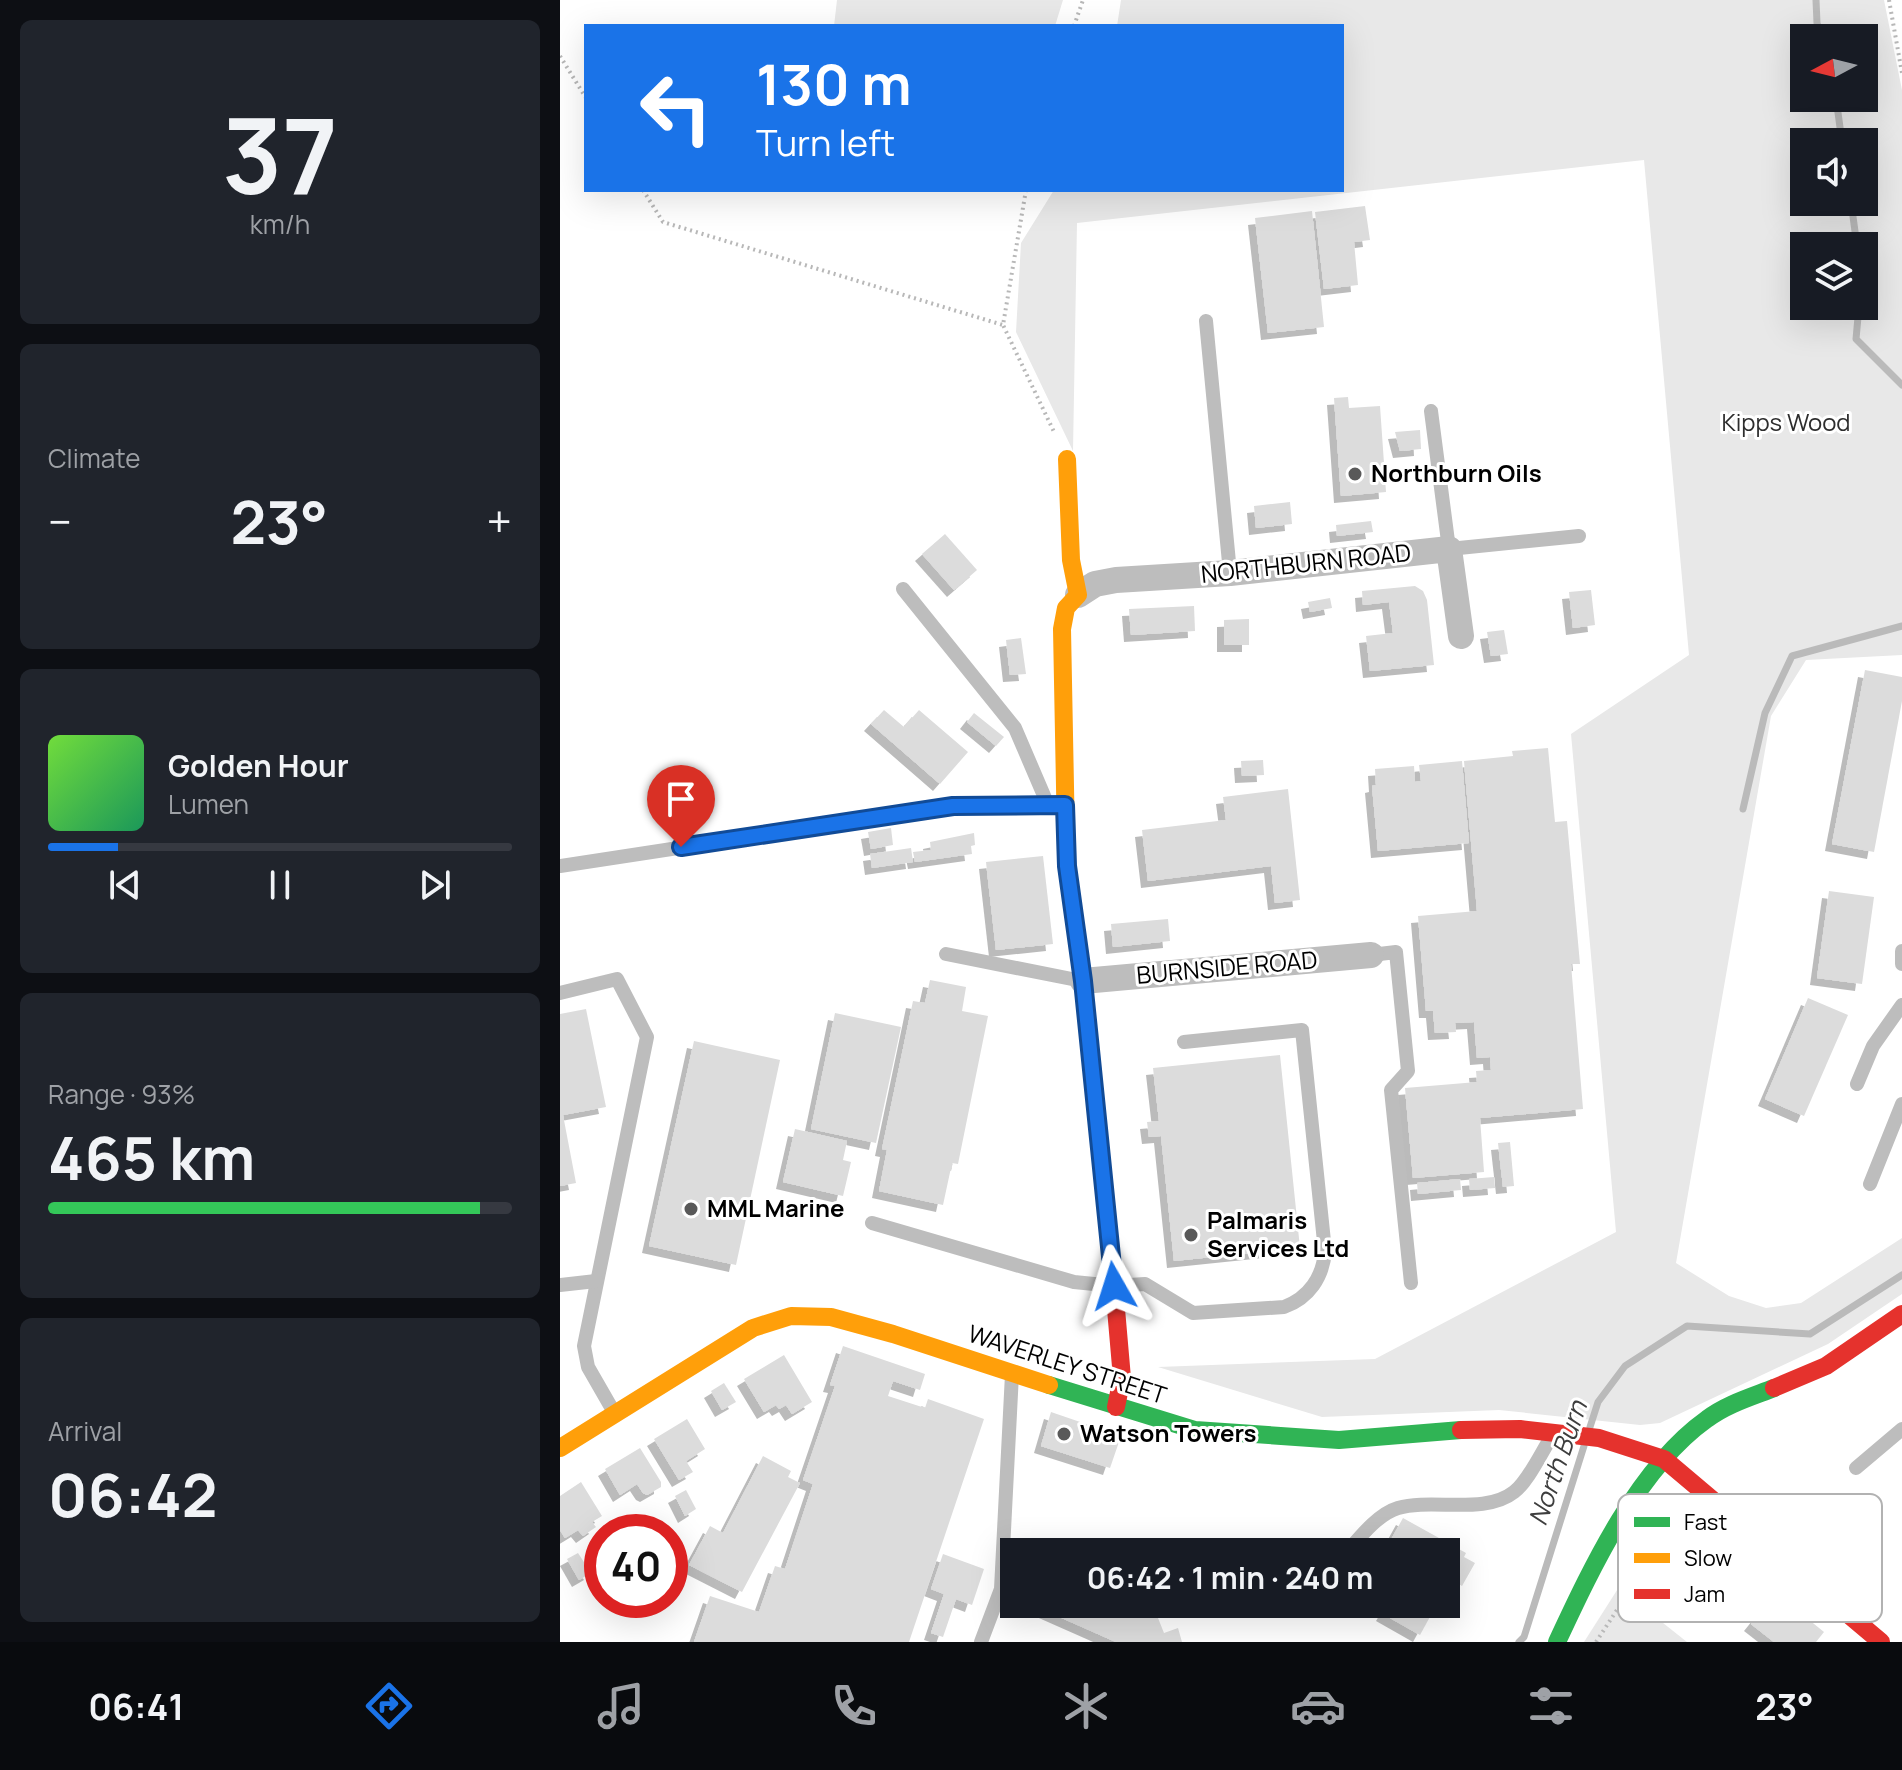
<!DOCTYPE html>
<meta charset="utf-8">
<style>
body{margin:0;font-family:Manrope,sans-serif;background:#20242c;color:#f1f3f6;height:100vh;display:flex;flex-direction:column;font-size:30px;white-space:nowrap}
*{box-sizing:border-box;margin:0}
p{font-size:26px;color:#9ea1a6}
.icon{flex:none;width:44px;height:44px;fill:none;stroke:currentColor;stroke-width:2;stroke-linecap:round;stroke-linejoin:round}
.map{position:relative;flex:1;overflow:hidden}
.sheet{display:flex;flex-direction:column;gap:20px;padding:20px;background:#0d0f14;width:560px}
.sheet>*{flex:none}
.banner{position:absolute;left:24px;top:24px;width:760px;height:168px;border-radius:0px;box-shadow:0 8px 32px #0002;background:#1a73e8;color:#fff;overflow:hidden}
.needle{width:52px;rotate:263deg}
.controls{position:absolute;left:1230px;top:24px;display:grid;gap:16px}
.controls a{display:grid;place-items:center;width:88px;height:88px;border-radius:0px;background:#171b24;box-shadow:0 8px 32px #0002;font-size:40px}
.speed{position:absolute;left:24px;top:1514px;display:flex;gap:16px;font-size:40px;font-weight:700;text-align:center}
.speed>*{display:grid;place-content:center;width:104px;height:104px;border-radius:50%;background:#171b24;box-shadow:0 8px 32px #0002;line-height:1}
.speed .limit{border:12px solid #d22;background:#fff;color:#111}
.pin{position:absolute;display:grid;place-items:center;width:68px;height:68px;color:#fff;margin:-82px -34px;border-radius:50% 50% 50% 0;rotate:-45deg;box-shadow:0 0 8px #0007}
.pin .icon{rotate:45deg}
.me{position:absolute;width:88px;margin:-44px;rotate:354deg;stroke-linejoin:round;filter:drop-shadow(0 0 6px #0008)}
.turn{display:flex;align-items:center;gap:28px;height:168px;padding:0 40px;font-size:36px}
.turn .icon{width:104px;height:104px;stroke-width:2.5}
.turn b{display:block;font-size:56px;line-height:68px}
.big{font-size:60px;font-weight:700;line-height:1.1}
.sheet .widget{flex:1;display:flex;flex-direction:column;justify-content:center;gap:12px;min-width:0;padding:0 28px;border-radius:12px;background:#20242c}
.sheet .dial{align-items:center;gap:0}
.dial b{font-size:104px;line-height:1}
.song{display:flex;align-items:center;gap:24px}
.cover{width:96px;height:96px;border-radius:12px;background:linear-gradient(135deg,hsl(100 70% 55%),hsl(150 70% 35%))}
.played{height:8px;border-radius:4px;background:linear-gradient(90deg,#1a73e8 15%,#363941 15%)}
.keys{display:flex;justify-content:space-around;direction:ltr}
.heat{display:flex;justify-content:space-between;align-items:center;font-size:44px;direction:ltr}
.charge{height:12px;border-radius:6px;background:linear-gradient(90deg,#34c759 93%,#363941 0)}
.trip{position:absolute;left:440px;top:1538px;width:460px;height:80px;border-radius:0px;background:#171b24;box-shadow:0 8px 32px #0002;font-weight:700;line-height:80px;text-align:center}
.tabs{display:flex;height:128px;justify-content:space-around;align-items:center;background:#090b0e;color:#9ea1a6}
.tabs .icon{width:56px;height:56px}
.tabs .active{color:#1a73e8}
.tabs b{font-size:36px;color:#f1f3f6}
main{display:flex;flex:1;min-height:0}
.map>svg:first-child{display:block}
</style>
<main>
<section class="sheet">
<div class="widget dial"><b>37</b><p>km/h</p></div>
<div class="widget"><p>Climate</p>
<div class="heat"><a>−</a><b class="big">23°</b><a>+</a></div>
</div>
<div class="widget">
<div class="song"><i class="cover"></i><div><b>Golden Hour</b><p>Lumen</p></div></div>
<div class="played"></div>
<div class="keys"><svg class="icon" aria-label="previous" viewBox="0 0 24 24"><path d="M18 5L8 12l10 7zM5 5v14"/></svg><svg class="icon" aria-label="pause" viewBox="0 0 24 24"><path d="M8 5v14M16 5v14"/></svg><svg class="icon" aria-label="next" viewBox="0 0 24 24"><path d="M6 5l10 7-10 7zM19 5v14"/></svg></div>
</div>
<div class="widget"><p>Range · 93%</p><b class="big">465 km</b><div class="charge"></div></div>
<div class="widget"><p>Arrival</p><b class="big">06:42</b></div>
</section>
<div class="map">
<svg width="1342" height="1642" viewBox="0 0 1342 1642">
<defs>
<filter id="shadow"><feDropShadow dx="-7" dy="7" stdDeviation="0" flood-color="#0004"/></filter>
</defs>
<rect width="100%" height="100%" fill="#fff"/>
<!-- green -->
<g fill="#e8e8e8" fill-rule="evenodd">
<polygon points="277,0 503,0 495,26 274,26"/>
<path d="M561,0H1324L1342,90V655L1246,660L1211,716L1116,1263L1169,1296L1206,1308L1241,1303L1342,1238V1294L1268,1344L1100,1423L1080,1425L939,1410L762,1417L598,1367L815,1359L1056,1232L1011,734L1129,655L1084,160L517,223L513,451L456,332L461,243L494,190H782V26H557ZM1244,38H1304V98H1244ZM1244,142H1304V202H1244ZM1244,246H1304V306H1244Z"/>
<polygon points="1110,1507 1124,1508 1138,1517 1074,1600 1127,1642 1024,1642"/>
</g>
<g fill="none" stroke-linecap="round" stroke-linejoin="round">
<!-- stream -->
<g stroke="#bababa" stroke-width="7">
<polyline points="1256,0 1257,23 1262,38"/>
<polyline points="1276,98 1282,142"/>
<polyline points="1291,202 1297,246"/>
<polyline points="1299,306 1296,339 1342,385"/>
<polyline points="1183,809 1205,713 1232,656 1342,626"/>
<polyline points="1030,1427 1038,1402 1065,1366 1127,1326 1250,1334 1342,1275"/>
<polyline points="959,1642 964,1637 1024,1446"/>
</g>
</g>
<!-- building -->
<g fill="#dcdcdc" filter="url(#shadow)">
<polygon points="805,206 810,240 794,242 798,285 764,289 755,212"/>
<polygon points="752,211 764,327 708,333 695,218"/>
<polygon points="788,397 789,408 820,406 826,492 781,496 774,398"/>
<polygon points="860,430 861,449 840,451 835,432"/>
<polygon points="730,502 732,524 696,528 694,506"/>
<polygon points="811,521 813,532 777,536 776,525"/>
<polygon points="385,534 417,570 394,590 362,554"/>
<polygon points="855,586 863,591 867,600 874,665 810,671 806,636 833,633 829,602 803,605 802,591"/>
<polygon points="1031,590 1035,625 1013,628 1009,592"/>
<polygon points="770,598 772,608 750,612 748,602"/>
<polygon points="634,606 635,631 571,635 569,609"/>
<polygon points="689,619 689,645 664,645 664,620"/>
<polygon points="944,630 948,654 931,656 927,632"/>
<polygon points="461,638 466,674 450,675 446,640"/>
<polygon points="1305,670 1342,677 1342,701 1314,852 1272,844"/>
<polygon points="324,710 344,727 359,710 408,752 380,784 311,724"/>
<polygon points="414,713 444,737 436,746 407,722"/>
<polygon points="988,748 995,822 1007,821 1020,964 1011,964 1023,1109 920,1118 924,1172 853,1178 845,1088 917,1082 916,1071 931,1070 930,1057 917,1058 914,1022 895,1023 896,1032 875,1033 873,1011 866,1011 858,916 917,911 904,761 953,756 952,751"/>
<polygon points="703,760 704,775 682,776 681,761"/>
<polygon points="902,761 909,843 818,851 812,786 816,785 815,769 854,766 855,782 861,781 859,765"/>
<polygon points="728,789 740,900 715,903 711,866 588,881 582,830 666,820 663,797"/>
<polygon points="331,828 333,845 311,849 308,832"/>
<polygon points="414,833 415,845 411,846 412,854 355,862 353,852 371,850 370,842"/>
<polygon points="351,848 353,862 312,868 310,854"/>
<polygon points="483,856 493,944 436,950 426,862"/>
<polygon points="1269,891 1314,897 1302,984 1257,978"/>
<polygon points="608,919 610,941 553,947 551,924"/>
<polygon points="370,980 406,987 402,1011 428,1016 398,1164 392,1163 383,1205 319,1191 327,1150 322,1149 353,1001 365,1003"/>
<polygon points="1248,998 1288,1015 1244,1116 1205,1099"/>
<polygon points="26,1009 46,1107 3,1115 16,1183 0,1186 0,1014"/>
<polygon points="275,1013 341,1027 316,1143 251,1129"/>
<polygon points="134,1041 220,1060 176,1265 89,1246"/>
<polygon points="720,1055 740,1248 614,1261 601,1136 589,1137 587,1122 599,1121 593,1068"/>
<polygon points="235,1129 287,1141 283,1160 291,1162 283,1196 223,1182"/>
<polygon points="950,1142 954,1186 943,1187 938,1143"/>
<polygon points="934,1177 935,1188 910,1190 909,1179"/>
<polygon points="900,1179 901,1190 858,1194 857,1183"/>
<polygon points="283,1346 365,1374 360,1390 333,1381 328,1396 365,1408 368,1399 424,1419 349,1642 134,1642 150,1596 199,1612 215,1566 225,1569 253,1484 243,1480 275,1386 270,1385"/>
<polygon points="224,1355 252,1402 232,1414 226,1405 219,1409 216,1405 204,1412 184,1379"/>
<polygon points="164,1383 176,1402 162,1410 151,1391"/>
<polygon points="491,1412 561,1436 550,1468 481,1446"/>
<polygon points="127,1419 145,1449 126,1461 133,1472 119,1480 94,1439"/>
<polygon points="80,1448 101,1482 101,1487 87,1495 83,1493 77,1484 60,1495 45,1469"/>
<polygon points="203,1456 231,1471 228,1477 240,1483 182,1592 129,1565 150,1526 163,1533"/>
<polygon points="21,1482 42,1516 32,1522 36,1527 23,1536 18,1530 5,1538 0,1530 0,1496"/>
<polygon points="126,1490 136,1509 125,1516 115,1496"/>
<polygon points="843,1518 906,1553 904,1557 915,1563 902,1586 891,1579 886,1587 886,1552 835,1552 836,1550 828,1545"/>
<polygon points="18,1553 31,1573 19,1580 7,1559"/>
<polygon points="383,1554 424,1569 412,1605 396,1599 383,1637 371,1633 384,1594 371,1589"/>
<polygon points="1216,1593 1264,1632 1256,1642 1214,1642 1191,1624"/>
<polygon points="470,1604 574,1604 596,1613 604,1633 618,1628 622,1642 556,1642"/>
<polygon points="829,1604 877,1604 860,1635 823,1614"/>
</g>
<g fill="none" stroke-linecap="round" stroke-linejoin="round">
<!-- path -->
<g stroke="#b8b8b8" stroke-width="4" stroke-dasharray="2 4" stroke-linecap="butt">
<polyline points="1329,0 1342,73"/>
<polyline points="514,26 523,0"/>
<polyline points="0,56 26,98"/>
<polyline points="83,190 103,222 443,325"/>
<polyline points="466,190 443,325 495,434"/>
<polyline points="1036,1642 1074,1584 1061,1577"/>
</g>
<!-- lane -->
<g stroke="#bdbdbd" stroke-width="14">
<polyline points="646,321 670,573"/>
<polyline points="871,411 889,549 1019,536"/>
<polyline points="343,589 455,728 488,805"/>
<polyline points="0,866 393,806 505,805"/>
<polyline points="1342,951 1342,964"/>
<polyline points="386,954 522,981"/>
<polyline points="811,955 836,952 848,1071 831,1090 851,1283"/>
<polyline points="0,993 57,979 87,1037 24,1346 28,1367 55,1414"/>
<polyline points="1297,1084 1313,1046 1342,1005"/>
<polyline points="1310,1184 1342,1104"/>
<path d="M312,1223L514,1282L554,1286L585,1284L633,1313L724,1307C749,1298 763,1277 765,1251L742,1030L624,1042"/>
<polyline points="0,1285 36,1281"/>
<polyline points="1296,1468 1342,1429"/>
<path d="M787,1552C800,1537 818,1514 838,1508C872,1498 925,1515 954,1492C968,1482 982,1451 992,1436"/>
<polyline points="421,1642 441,1589 452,1374"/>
</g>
<!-- street -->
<g stroke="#bdbdbd" stroke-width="26">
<polyline points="518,595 535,584 556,580 670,573 889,549 901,636"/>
<polyline points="523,981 811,955"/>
</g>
<!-- fast -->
<g stroke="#30b455" stroke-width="18">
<polyline points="489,1385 635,1430 779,1440 901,1430"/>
<path d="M997,1642C1032,1567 1078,1468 1147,1419C1167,1404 1191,1397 1214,1388"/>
</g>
<!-- slow -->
<g stroke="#ff9f0a" stroke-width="18">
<polyline points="506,839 502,629 506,608 518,595 511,560 507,459"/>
<polyline points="0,1448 193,1328 231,1316 271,1317 333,1334 489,1385"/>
</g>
<!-- jam -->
<g stroke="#e5322d" stroke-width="18">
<polyline points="506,839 507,866 523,981 554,1286 562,1378 556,1407"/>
<polyline points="1214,1388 1266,1366 1342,1314"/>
<polyline points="901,1430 960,1429 1039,1438 1104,1459 1321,1642"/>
</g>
</g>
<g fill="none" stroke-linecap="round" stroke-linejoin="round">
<!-- route casing -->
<g stroke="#114b97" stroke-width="20">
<polyline id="route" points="121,847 393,806 505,805 507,866 523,981 554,1286"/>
</g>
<!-- route -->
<use href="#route" stroke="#1a73e8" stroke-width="14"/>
</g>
<!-- markers -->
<g fill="#595959" stroke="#fff" stroke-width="3">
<circle cx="795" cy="474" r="8"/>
<circle cx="131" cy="1209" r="8"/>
<circle cx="631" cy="1235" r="8"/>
<circle cx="504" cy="1434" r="8"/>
</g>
<g text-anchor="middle" stroke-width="6" stroke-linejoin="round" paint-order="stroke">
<!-- park labels -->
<g font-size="24" fill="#2d2d2d" stroke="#fff">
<text x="1226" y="431">Kipps Wood</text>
</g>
<!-- poi labels -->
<g font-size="24" font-weight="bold" fill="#000" stroke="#fff" text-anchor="start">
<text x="811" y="482">Northburn Oils</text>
<text x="147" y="1217">MML Marine</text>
<text x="647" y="1229">Palmaris<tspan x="647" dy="28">Services Ltd</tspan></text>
<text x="520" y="1442">Watson Towers</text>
</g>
<!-- street labels -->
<g font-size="24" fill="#000" stroke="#fff">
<text transform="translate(746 564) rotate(-6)" y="8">NORTHBURN ROAD</text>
<text transform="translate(667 968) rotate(-5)" y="8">BURNSIDE ROAD</text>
<text transform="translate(507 1365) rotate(18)" y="8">WAVERLEY STREET</text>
</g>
<!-- water labels -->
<g font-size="26" font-style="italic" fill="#3e3e3e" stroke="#fff">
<text transform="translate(998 1463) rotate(-71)" y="9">North Burn</text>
</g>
</g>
<!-- legend -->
<rect x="1058" y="1494" width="264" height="128" rx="12" fill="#fff" stroke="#b2b2b2" stroke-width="2"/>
<rect x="1074" y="1517" width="36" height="10" fill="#30b455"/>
<rect x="1074" y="1553" width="36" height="10" fill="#ff9f0a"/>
<rect x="1074" y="1589" width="36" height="10" fill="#e5322d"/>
<g font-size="22" fill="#000">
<text x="1124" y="1530">Fast</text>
<text x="1124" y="1566">Slow</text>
<text x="1124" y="1602">Jam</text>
</g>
</svg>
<div class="controls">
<a><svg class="needle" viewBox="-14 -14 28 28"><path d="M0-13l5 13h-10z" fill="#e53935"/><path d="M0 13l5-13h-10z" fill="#9ea1a6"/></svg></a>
<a><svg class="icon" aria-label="sound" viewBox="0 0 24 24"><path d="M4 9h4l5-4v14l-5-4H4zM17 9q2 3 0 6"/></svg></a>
<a><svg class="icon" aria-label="layers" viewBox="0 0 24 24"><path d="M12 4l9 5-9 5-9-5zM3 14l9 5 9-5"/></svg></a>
</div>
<div class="speed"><div class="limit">40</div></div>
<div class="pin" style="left:121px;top:847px;background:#d93025"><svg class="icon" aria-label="arrive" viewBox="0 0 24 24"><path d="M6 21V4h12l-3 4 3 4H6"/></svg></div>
<svg class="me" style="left:554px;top:1286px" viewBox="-20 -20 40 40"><path d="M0-17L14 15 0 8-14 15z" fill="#1a73e8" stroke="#fff" stroke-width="4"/></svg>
<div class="trip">06:42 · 1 min · 240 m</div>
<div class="banner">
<div class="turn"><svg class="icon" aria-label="left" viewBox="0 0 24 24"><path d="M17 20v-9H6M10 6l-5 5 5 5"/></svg><div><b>130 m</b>Turn left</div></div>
</div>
</div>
</main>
<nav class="tabs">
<b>06:41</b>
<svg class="icon active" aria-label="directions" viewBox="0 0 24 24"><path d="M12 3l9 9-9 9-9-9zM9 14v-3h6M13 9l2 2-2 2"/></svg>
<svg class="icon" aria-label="music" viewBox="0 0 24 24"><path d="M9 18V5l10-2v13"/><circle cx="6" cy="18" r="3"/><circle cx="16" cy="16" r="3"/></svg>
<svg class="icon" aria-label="phone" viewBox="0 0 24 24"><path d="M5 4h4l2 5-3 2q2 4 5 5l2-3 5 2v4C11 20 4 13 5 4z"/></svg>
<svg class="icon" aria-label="climate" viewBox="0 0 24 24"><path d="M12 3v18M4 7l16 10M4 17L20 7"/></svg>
<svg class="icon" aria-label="car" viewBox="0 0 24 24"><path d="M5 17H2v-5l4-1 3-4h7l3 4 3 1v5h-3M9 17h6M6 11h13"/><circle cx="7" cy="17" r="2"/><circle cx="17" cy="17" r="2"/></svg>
<svg class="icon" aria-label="filters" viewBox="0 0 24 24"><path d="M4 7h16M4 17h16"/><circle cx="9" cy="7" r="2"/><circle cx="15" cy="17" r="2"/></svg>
<b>23°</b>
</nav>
